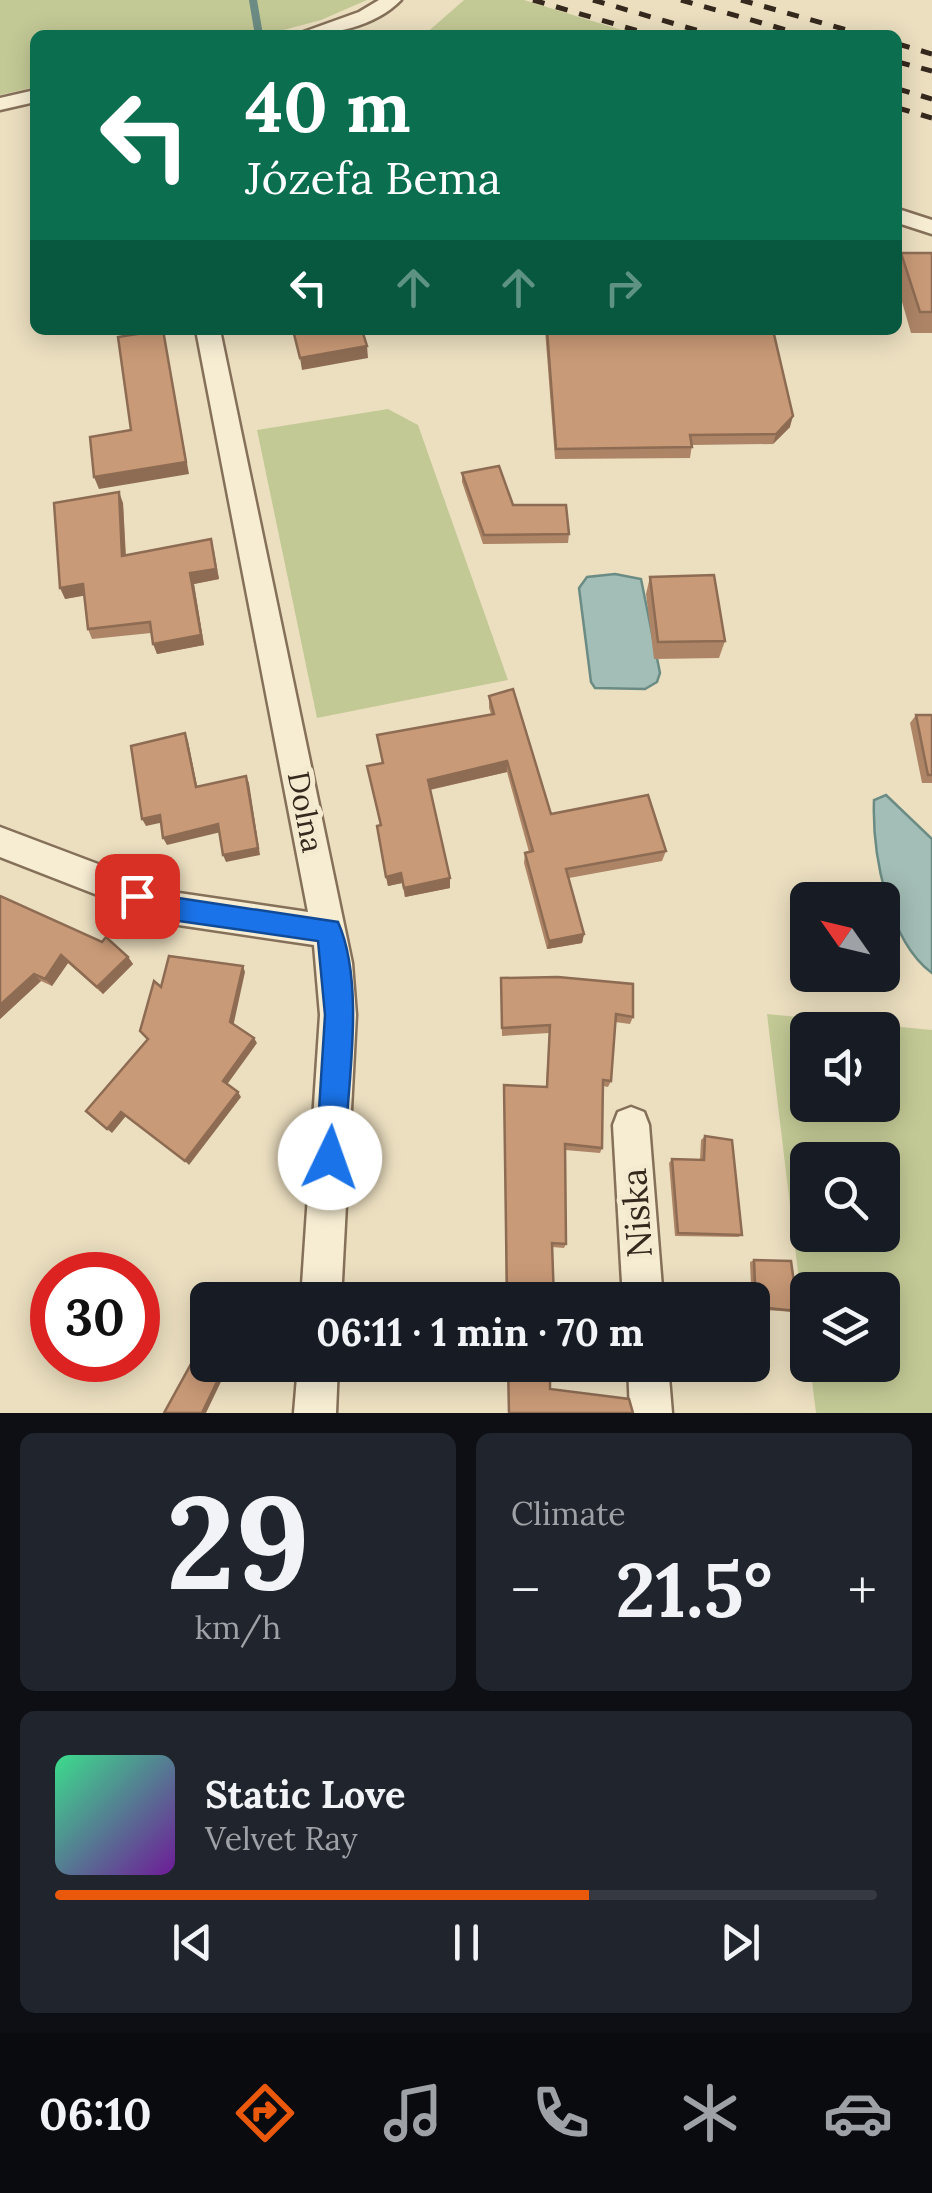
<!DOCTYPE html>
<meta charset="utf-8">
<style>
body{margin:0;font-family:Lora,serif;background:#20242c;color:#f1f3f6;height:100vh;display:flex;flex-direction:column;font-size:38px;white-space:nowrap}
*{box-sizing:border-box;margin:0}
p{font-size:32px;color:#9ea1a6}
.icon{flex:none;width:55px;height:55px;fill:none;stroke:currentColor;stroke-width:2;stroke-linecap:round;stroke-linejoin:round}
.map{position:relative;height:1413px;overflow:hidden}
.sheet{display:flex;flex-direction:column;gap:20px;padding:20px;background:#0d0f14;flex:1}
.sheet>*{flex:none}
.banner{position:absolute;left:30px;top:30px;width:872px;height:305px;border-radius:15px;box-shadow:0 5px 25px #0003;background:#0b6e4f;color:#fff;overflow:hidden}
.needle{width:65px;rotate:304deg}
.buttons{position:absolute;left:790px;top:882px;display:grid;gap:20px}
.buttons a{display:grid;place-items:center;width:110px;height:110px;border-radius:15px;background:#171b24;box-shadow:0 5px 25px #0003;font-size:50px}
.speed{position:absolute;left:30px;top:1252px;display:flex;gap:20px;font-size:50px;font-weight:700;text-align:center}
.speed>*{display:grid;place-content:center;width:130px;height:130px;border-radius:50%;background:#171b24;box-shadow:0 5px 25px #0003;line-height:1}
.speed .limit{border:15px solid #d22;background:#fff;color:#111}
.pin{position:absolute;display:grid;place-items:center;width:85px;height:85px;color:#fff;margin:-42px;border-radius:20px;box-shadow:0 5px 15px #0006}
.me{position:absolute;width:110px;margin:-55px;rotate:3deg;stroke-linejoin:round;filter:drop-shadow(0 0 8px #0008)}
.turn{display:flex;align-items:center;gap:35px;height:210px;padding:0 50px;font-size:45px}
.turn .icon{width:130px;height:130px;stroke-width:2.5}
.turn b{display:block;font-size:70px;line-height:85px}
.lanes{display:flex;align-items:center;height:95px;padding:0 50px;background:#0003;justify-content:center;gap:50px;direction:ltr}
.lanes .off{opacity:.35}
.big{font-size:75px;font-weight:700;line-height:1.1}
.sheet .card{flex:1;display:flex;flex-direction:column;justify-content:center;gap:15px;min-width:0;padding:0 35px;border-radius:15px;background:#20242c}
.sheet .dial{align-items:center;gap:0}
.dial b{font-size:130px;line-height:1}
.song{display:flex;align-items:center;gap:30px}
.cover{width:120px;height:120px;border-radius:15px;background:linear-gradient(135deg,hsl(150 70% 55%),hsl(280 70% 35%))}
.played{height:10px;border-radius:5px;background:linear-gradient(90deg,#ea580c 65%,#363941 65%)}
.keys{display:flex;justify-content:space-around;direction:ltr}
.heat{display:flex;justify-content:space-between;align-items:center;font-size:55px;direction:ltr}
.sheet .tiles{flex:1;display:grid;gap:20px;grid-template-columns:1fr 1fr}
.card:last-child{grid-column:span 2}
.trip{position:absolute;left:190px;top:1282px;width:580px;height:100px;border-radius:15px;background:#171b24;box-shadow:0 5px 25px #0003;font-weight:700;line-height:100px;text-align:center}
.tab-bar{display:flex;height:160px;justify-content:space-around;align-items:center;background:#090b0e;color:#9ea1a6}
.tab-bar .icon{width:70px;height:70px}
.tab-bar .active{color:#ea580c}
.tab-bar b{font-size:45px;color:#f1f3f6}
.map>svg:first-child{display:block}
</style>
<div class="map">
<svg width="932" height="1413" viewBox="0 0 932 1413">
<rect width="100%" height="100%" fill="#ecdfc0"/>
<!-- green -->
<g fill="#c3c995" fill-rule="evenodd">
<polygon points="0,0 367,0 321,20 265,35 35,35 35,87 0,95"/>
<polygon points="464,0 524,0 638,35 424,35"/>
<polygon points="388,409 418,425 508,680 317,718 257,430"/>
<path d="M767,1014L932,1030V1413H816L810,1365H882V1290H808L807,1347ZM808,1030H882V1105H808ZM808,1160H882V1235H808Z"/>
</g>
<!-- water -->
<g fill="#a3beb6" stroke="#6b8c84" stroke-width="2.5">
<polygon points="615,574 641,579 660,673 657,682 645,689 595,688 591,682 579,588 587,577"/>
<path d="M886,795L932,839V973C888,941 872,853 874,800Z"/>
</g>
<g fill="none" stroke-linecap="round" stroke-linejoin="round">
<!-- stream -->
<polyline stroke="#6b8c84" stroke-width="8" points="253,0 259,35"/>
<!-- minor casing -->
<g stroke="#857059" stroke-width="5">
<g id="minor">
<path d="M379,0H401C375,27 331,35 295,35L359,12Z"/>
<polygon points="35,90 35,102 0,110 0,98"/>
<polygon points="898,209 932,220 932,234 898,223"/>
<polygon points="196,330 220,330 352,963 356,1015 341,1300 301,1300 320,1015 314,945 172,924 0,857 0,827 172,892 308,912"/>
<polygon points="631,1107 644,1112 649,1125 663,1300 623,1300 613,1125 618,1112"/>
<polygon points="298,1365 338,1365 336,1413 294,1413"/>
<polygon points="628,1365 668,1365 672,1413 630,1413"/>
</g>
</g>
<!-- minor -->
<use href="#minor" fill="#f7edd3" fill-rule="evenodd"/>
<!-- rail -->
<g stroke="#35281d" stroke-width="5" stroke-dasharray="12 12" stroke-linecap="butt">
<polyline points="533,0 652,35"/>
<polyline points="593,0 713,35"/>
<polyline points="681,0 804,35"/>
<polyline points="741,0 865,35"/>
<polyline points="898,44 932,54"/>
<polyline points="898,62 932,71"/>
<polyline points="898,89 932,99"/>
<polyline points="898,108 932,118"/>
</g>
</g>
<!-- wall -->
<g fill="#ad8466">
<polygon points="901,253 932,253 932,333 911,333 898,288 898,263"/>
<polygon points="545,330 773,330 790,427 773,444 692,445 690,458 555,459"/>
<polygon points="462,473 513,505 569,534 568,543 483,544 462,482"/>
<polygon points="123,503 126,555 214,550 219,579 194,584 204,645 157,654 151,633 92,639 88,629 84,595 65,599"/>
<polygon points="650,577 725,641 719,658 654,659 646,594"/>
<polygon points="489,696 551,814 666,851 662,861 569,878 584,934 582,943 547,949 524,863 525,853 529,852 507,772 430,790 450,888 405,897 402,883 388,886 378,836 380,825 367,766 382,763 377,735 491,714 489,708"/>
<polygon points="916,715 932,715 932,783 922,783 910,723"/>
<polygon points="0,896 128,957 133,964 103,994 68,963 52,986 41,981 0,1019"/>
<polygon points="501,978 633,1017 630,1024 615,1022 611,1081 608,1087 603,1086 602,1148 600,1153 565,1150 566,1244 564,1248 552,1247 554,1300 506,1300 504,1085 546,1087 549,1033 502,1036"/>
<polygon points="705,1136 742,1235 738,1237 675,1236 669,1163 672,1159 700,1160 701,1140"/>
<polygon points="754,1260 798,1311 793,1312 752,1309 750,1262"/>
</g>
<!-- shaded-wall -->
<g fill="#8d6c53">
<polygon points="163,330 189,474 99,489 94,477 186,462"/>
<polygon points="367,346 368,358 302,370 300,358"/>
<polygon points="793,416 790,427 773,444 776,434"/>
<polygon points="119,492 123,503 126,567 122,556"/>
<polygon points="211,539 219,579 194,584 204,645 157,654 153,644 190,573"/>
<polygon points="83,584 88,595 65,599 60,588"/>
<polygon points="185,733 188,741 199,795 196,787"/>
<polygon points="507,761 507,772 428,790 428,780"/>
<polygon points="246,776 249,783 260,855 226,862 223,855"/>
<polygon points="160,815 164,822 146,826 142,819"/>
<polygon points="218,824 221,832 167,845 163,838"/>
<polygon points="401,873 402,883 388,886 386,877"/>
<polygon points="450,878 450,888 405,897 404,888"/>
<polygon points="584,934 582,943 547,949 549,941"/>
<polygon points="61,955 68,963 52,986 45,979"/>
<polygon points="128,957 133,964 103,994 97,987"/>
<polygon points="243,966 245,972 233,1027 230,1022"/>
<polygon points="34,974 41,981 0,1019 0,1005"/>
<polygon points="254,1038 257,1043 226,1086 223,1081"/>
<polygon points="238,1092 241,1097 189,1165 185,1161"/>
<polygon points="121,1112 126,1116 112,1133 107,1129"/>
<polygon points="225,1365 229,1365 206,1413 202,1413"/>
</g>
<!-- building -->
<g fill="#c99a77" stroke="#8d6c53" stroke-width="2.5">
<polygon points="901,253 932,253 932,312 920,312"/>
<polygon points="163,330 186,462 94,477 90,437 131,430 118,337"/>
<polygon points="293,330 362,330 367,346 300,358"/>
<polygon points="547,330 773,330 793,416 776,434 690,435 692,447 556,449"/>
<polygon points="499,466 513,505 566,505 569,534 484,535 462,473"/>
<polygon points="119,492 122,556 211,539 216,569 190,573 201,635 153,644 150,622 88,629 83,584 60,588 54,503"/>
<polygon points="714,575 725,641 658,642 650,577"/>
<polygon points="513,689 551,814 648,795 666,851 566,869 584,934 549,941 525,853 533,851 507,761 428,780 450,878 404,888 401,873 386,877 377,826 381,825 367,766 383,763 377,735 494,714 489,696"/>
<polygon points="916,715 932,715 932,775 928,775"/>
<polygon points="185,733 196,787 246,776 258,848 223,855 218,824 163,838 160,815 142,819 131,746"/>
<polygon points="0,896 102,942 106,937 128,957 97,987 61,955 45,979 34,974 0,1005"/>
<polygon points="169,956 243,966 230,1022 254,1038 223,1081 238,1092 185,1161 121,1112 107,1129 86,1111 148,1039 140,1031 154,981 161,987"/>
<polygon points="558,977 633,984 633,1017 616,1014 611,1081 603,1080 602,1148 565,1144 566,1244 552,1243 554,1300 507,1300 504,1085 547,1087 550,1025 502,1028 501,978"/>
<polygon points="705,1136 732,1140 742,1235 678,1233 672,1159 704,1160"/>
<polygon points="754,1260 791,1261 798,1311 756,1307"/>
<polygon points="202,1344 208,1347 208,1365 225,1365 202,1413 164,1413"/>
<polygon points="508,1365 550,1365 550,1389 629,1399 633,1413 509,1413"/>
</g>
<!-- route -->
<path fill="#1a73e8" stroke="#114b97" stroke-width="2.5" d="M137,884L172,897L338,922C366,985 347,1089 344,1158L340,1168L330,1172L320,1168L316,1158L325,1015L318,941L172,920L128,904L124,896L128,887Z"/>
<g text-anchor="middle" stroke-width="10" stroke-linejoin="round" paint-order="stroke">
<!-- street labels -->
<g font-size="30" fill="#35281d" stroke="#f4ead0">
<text transform="translate(305 812) rotate(79)" y="10">Dolna</text>
</g>
<!-- near-street labels -->
<g font-size="35" fill="#35281d" stroke="#f4ead0">
<text transform="translate(637 1213) rotate(-94)" y="12">Niska</text>
</g>
</g>
</svg>
<div class="buttons">
<a><svg class="needle" viewBox="-14 -14 28 28"><path d="M0-13l5 13h-10z" fill="#e53935"/><path d="M0 13l5-13h-10z" fill="#9ea1a6"/></svg></a>
<a><svg class="icon" aria-label="sound" viewBox="0 0 24 24"><path d="M4 9h4l5-4v14l-5-4H4zM17 9q2 3 0 6"/></svg></a>
<a><svg class="icon" aria-label="search" viewBox="0 0 24 24"><circle cx="10" cy="10" r="6"/><path d="M15 15l6 6"/></svg></a>
<a><svg class="icon" aria-label="layers" viewBox="0 0 24 24"><path d="M12 4l9 5-9 5-9-5zM3 14l9 5 9-5"/></svg></a>
</div>
<div class="speed"><div class="limit">30</div></div>
<div class="pin" style="left:137px;top:896px;background:#d93025"><svg class="icon" aria-label="arrive" viewBox="0 0 24 24"><path d="M6 21V4h12l-3 4 3 4H6"/></svg></div>
<svg class="me" style="left:330px;top:1158px" viewBox="-20 -20 40 40"><circle r="19" fill="#fff"/><path d="M0-13L10 11 0 6-10 11z" fill="#1a73e8"/></svg>
<div class="trip">06:11 · 1 min · 70 m</div>
<div class="banner">
<div class="turn"><svg class="icon" aria-label="left" viewBox="0 0 24 24"><path d="M17 20v-9H6M10 6l-5 5 5 5"/></svg><div><b>40 m</b>Józefa Bema</div></div>
<div class="lanes"><svg class="icon" aria-label="left" viewBox="0 0 24 24"><path d="M17 20v-9H6M10 6l-5 5 5 5"/></svg><svg class="icon off" aria-label="ahead" viewBox="0 0 24 24"><path d="M12 20V5M6 11l6-6 6 6"/></svg><svg class="icon off" aria-label="ahead" viewBox="0 0 24 24"><path d="M12 20V5M6 11l6-6 6 6"/></svg><svg class="icon off" aria-label="right" viewBox="0 0 24 24"><path d="M7 20v-9h11M14 6l5 5-5 5"/></svg></div>
</div>
</div>
<section class="sheet">
<div class="tiles">
<div class="card dial"><b>29</b><p>km/h</p></div>
<div class="card"><p>Climate</p>
<div class="heat"><a>−</a><b class="big">21.5°</b><a>+</a></div>
</div>
<div class="card">
<div class="song"><i class="cover"></i><div><b>Static Love</b><p>Velvet Ray</p></div></div>
<div class="played"></div>
<div class="keys"><svg class="icon" aria-label="previous" viewBox="0 0 24 24"><path d="M18 5L8 12l10 7zM5 5v14"/></svg><svg class="icon" aria-label="pause" viewBox="0 0 24 24"><path d="M8 5v14M16 5v14"/></svg><svg class="icon" aria-label="next" viewBox="0 0 24 24"><path d="M6 5l10 7-10 7zM19 5v14"/></svg></div>
</div>
</div>
</section>
<nav class="tab-bar">
<b>06:10</b>
<svg class="icon active" aria-label="directions" viewBox="0 0 24 24"><path d="M12 3l9 9-9 9-9-9zM9 14v-3h6M13 9l2 2-2 2"/></svg>
<svg class="icon" aria-label="music" viewBox="0 0 24 24"><path d="M9 18V5l10-2v13"/><circle cx="6" cy="18" r="3"/><circle cx="16" cy="16" r="3"/></svg>
<svg class="icon" aria-label="phone" viewBox="0 0 24 24"><path d="M5 4h4l2 5-3 2q2 4 5 5l2-3 5 2v4C11 20 4 13 5 4z"/></svg>
<svg class="icon" aria-label="climate" viewBox="0 0 24 24"><path d="M12 3v18M4 7l16 10M4 17L20 7"/></svg>
<svg class="icon" aria-label="car" viewBox="0 0 24 24"><path d="M5 17H2v-5l4-1 3-4h7l3 4 3 1v5h-3M9 17h6M6 11h13"/><circle cx="7" cy="17" r="2"/><circle cx="17" cy="17" r="2"/></svg>
</nav>
